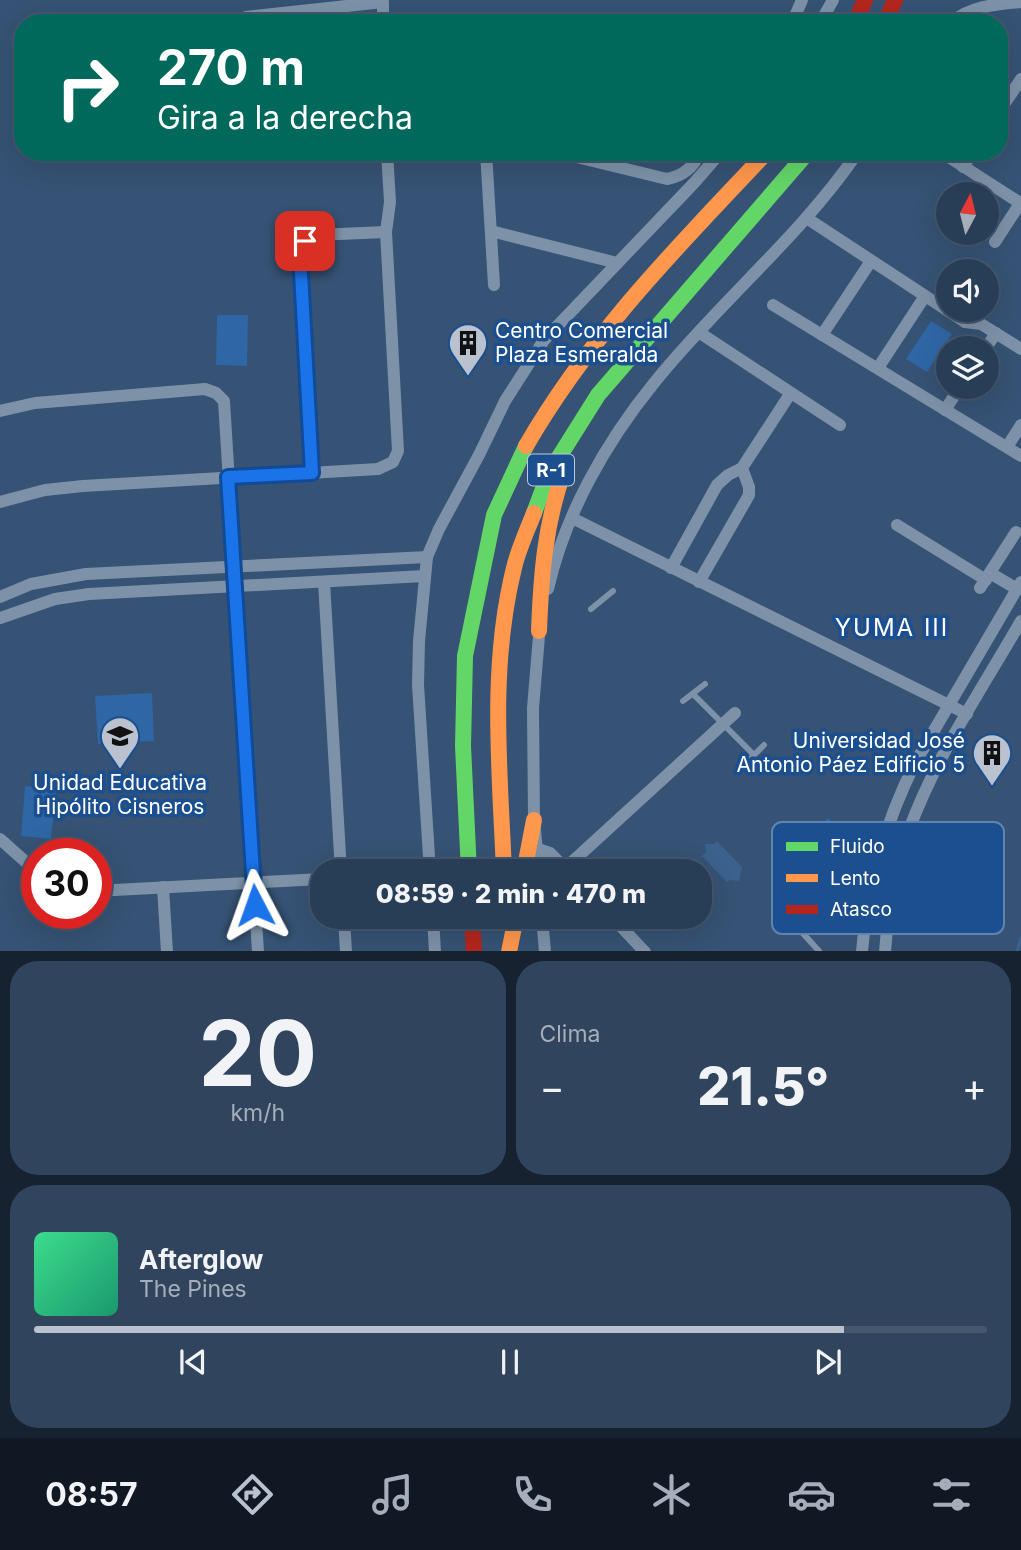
<!DOCTYPE html>
<html lang="es">
<meta charset="utf-8">
<style>
body{margin:0;font-family:Inter,sans-serif;background:#30455d;color:#f1f3f6;height:100vh;display:flex;flex-direction:column;font-size:26px;white-space:nowrap}
*{box-sizing:border-box;margin:0}
p{font-size:23px;color:#a5aeba}
.icon{flex:none;width:38px;height:38px;fill:none;stroke:currentColor;stroke-width:2;stroke-linecap:round;stroke-linejoin:round}
.map{position:relative;height:951px;overflow:hidden}
.drawer{display:flex;flex-direction:column;gap:10px;padding:10px;background:#162230;flex:1}
.drawer>*{flex:none}
.guide{position:absolute;left:14px;top:14px;width:994px;height:147px;border-radius:28px;box-shadow:0 7px 28px #0002,0 0 0 2px #44576d;background:#00695c;color:#fff;overflow:hidden}
.needle{width:46px;rotate:7deg}
.tools{position:absolute;left:936px;top:182px;display:grid;gap:14px}
.tools a{display:grid;place-items:center;width:63px;height:63px;border-radius:50%;background:#283e57;box-shadow:0 7px 28px #0002,0 0 0 2px #44576d;font-size:35px}
.speed{position:absolute;left:21px;top:838px;display:flex;gap:14px;font-size:35px;font-weight:700;text-align:center}
.speed>*{display:grid;place-content:center;width:91px;height:91px;border-radius:50%;background:#283e57;box-shadow:0 7px 28px #0002,0 0 0 2px #44576d;line-height:1}
.speed .limit{border:10px solid #d22;background:#fff;color:#111}
.pin{position:absolute;display:grid;place-items:center;width:60px;height:60px;color:#fff;margin:-30px;border-radius:14px;box-shadow:0 4px 10px #0006}
.me{position:absolute;width:77px;margin:-38px;rotate:356deg;stroke-linejoin:round;filter:drop-shadow(0 0 5px #0008)}
.turn{display:flex;align-items:center;gap:24px;height:147px;padding:0 28px;font-size:32px}
.turn .icon{width:91px;height:91px;stroke-width:2.5}
.turn b{display:block;font-size:49px;line-height:60px}
.big{font-size:52px;font-weight:800;line-height:1.1}
.drawer .card{flex:1;display:flex;flex-direction:column;justify-content:center;gap:10px;min-width:0;padding:0 24px;border-radius:28px;background:#30455d}
.drawer .dial{align-items:center;gap:0}
.dial b{font-size:91px;line-height:1}
.song{display:flex;align-items:center;gap:21px}
.cover{width:84px;height:84px;border-radius:10px;background:linear-gradient(135deg,hsl(150 70% 55%),hsl(160 70% 35%))}
.played{height:7px;border-radius:4px;background:linear-gradient(90deg,#b9c2ce 85%,#44576d 85%)}
.keys{display:flex;justify-content:space-around;direction:ltr}
.heat{display:flex;justify-content:space-between;align-items:center;font-size:38px;direction:ltr}
.drawer .tiles{flex:1;display:grid;gap:10px;grid-template-columns:1fr 1fr}
.card:last-child{grid-column:span 2}
.trip{position:absolute;left:310px;top:859px;width:402px;height:70px;border-radius:28px;background:#283e57;box-shadow:0 7px 28px #0002,0 0 0 2px #44576d;font-weight:800;line-height:70px;text-align:center}
.menu{display:flex;height:112px;justify-content:space-around;align-items:center;background:#101923;color:#a5aeba}
.menu .icon{width:49px;height:49px}
.menu .active{color:#b9c2ce}
.menu b{font-size:32px;color:#f1f3f6}
.map>svg:first-child{display:block}
</style>
<div class="map">
<svg width="1021" height="952" viewBox="0 0 1021 952">
<rect width="100%" height="100%" fill="#365274"/>
<!-- green -->
<g fill="#2f66a5">
<polygon points="217,315 248,315 247,366 216,365"/>
<polygon points="931,321 952,334 927,372 906,359"/>
<polygon points="152,693 154,741 98,744 95,696"/>
<polygon points="25,786 56,789 51,839 21,836"/>
<polygon points="828,818 843,834 811,864 796,848"/>
<polygon points="814,889 843,921 827,935 797,904"/>
</g>
<!-- water -->
<polygon fill="#3b618d" points="717,841 742,867 739,881 729,880 727,882 702,856 706,852 705,844 714,844"/>
<g fill="none" stroke-linecap="round" stroke-linejoin="round">
<!-- stream -->
<polyline stroke="#3b618d" stroke-width="3.5" points="1017,952 1021,938"/>
<!-- lane -->
<g stroke="#7d92a8" stroke-width="6">
<polyline points="591,609 613,591"/>
<polyline points="693,694 753,754"/>
<polyline points="683,701 705,684"/>
<polyline points="744,765 764,745"/>
<polyline points="798,928 819,951"/>
</g>
<!-- street -->
<g stroke="#7d92a8" stroke-width="12">
<polyline points="246,17 383,2 383,23"/>
<polyline points="792,23 802,0"/>
<polyline points="820,23 833,0"/>
<path d="M951,23C969,6 998,4 1021,2"/>
<polyline points="999,112 1021,79"/>
<polyline points="486,152 494,285"/>
<path d="M556,152L667,179C683,176 694,167 700,152"/>
<polyline points="941,152 1020,203"/>
<polyline points="963,167 973,152"/>
<polyline points="808,219 965,322 981,324 1021,349"/>
<polyline points="491,231 617,263"/>
<polyline points="995,242 1021,202"/>
<polyline points="967,271 973,271"/>
<polyline points="987,282 987,289"/>
<polyline points="773,305 1021,456"/>
<polyline points="965,322 974,310"/>
<polyline points="700,333 840,425"/>
<polyline points="822,335 871,261"/>
<polyline points="986,348 996,333"/>
<polyline points="878,368 925,296"/>
<polyline points="945,410 960,387"/>
<polyline points="0,411 35,403 205,389 216,393 224,401 258,952"/>
<polyline points="1007,447 1021,425"/>
<polyline points="312,473 301,255 305,241 316,235 386,232"/>
<polyline points="0,502 45,490 83,486 378,469 393,462 398,451 386,232 390,202 387,152"/>
<polyline points="572,518 967,714"/>
<polyline points="897,525 986,580"/>
<polyline points="671,568 717,485 728,475 742,468 790,394"/>
<polyline points="990,573 1017,589"/>
<polyline points="324,582 341,872"/>
<polyline points="699,582 749,495 749,487 742,468"/>
<polyline points="980,588 1016,532"/>
<path d="M548,589C565,514 606,442 654,383C719,302 799,238 858,152"/>
<polyline points="0,597 31,584 86,574 427,557"/>
<polyline points="0,618 55,599 89,594 424,576"/>
<polyline points="0,839 37,872"/>
<polyline points="538,849 550,853 569,872"/>
<polyline points="829,855 851,878 872,882"/>
<polyline points="430,872 418,685 419,641 427,557 439,529 479,455 505,401 544,340 694,183 721,152"/>
<polyline points="539,872 534,820 533,708 540,624"/>
<polyline points="561,872 735,713"/>
<polyline points="163,887 167,952"/>
<polyline points="96,891 322,879"/>
<polyline points="831,896 851,878"/>
<polyline points="344,917 346,952"/>
<polyline points="433,917 435,952"/>
<polyline points="542,917 545,952"/>
<polyline points="612,917 645,952"/>
<path d="M862,952C867,885 885,823 915,763L1021,582"/>
<path d="M885,952C888,911 895,868 909,830C936,756 982,689 1021,621"/>
</g>
<!-- fast -->
<g stroke="#63d668" stroke-width="16">
<polyline points="534,513 549,473 598,395 808,152"/>
<polyline points="469,872 463,746 465,656 494,515 526,446"/>
</g>
<!-- slow -->
<g stroke="#ff974d" stroke-width="16">
<path d="M526,446C590,335 679,245 767,152"/>
<path d="M539,631C541,576 545,523 564,471"/>
<path d="M504,872C500,771 489,668 514,568C518,550 527,531 534,513"/>
<polyline points="524,872 534,820"/>
<polyline points="509,952 516,917"/>
</g>
<!-- jam -->
<g stroke="#b3261e" stroke-width="16">
<polyline points="855,23 865,0"/>
<polyline points="885,23 895,0"/>
<polyline points="472,917 474,952"/>
</g>
</g>
<g fill="none" stroke-linecap="round" stroke-linejoin="round">
<!-- route casing -->
<g stroke="#114b97" stroke-width="18">
<polyline id="route" points="255,905 228,477 312,473 300,255 305,241"/>
</g>
<!-- route -->
<use href="#route" stroke="#1a73e8" stroke-width="12"/>
</g>
<!-- icons -->
<defs>
<g id="building-pin" transform="scale(2.0125)"><path d="M0 17L-7.5 6A9.5 9.5 0 1 1 7.5 6Z" fill="#b9c2ce" stroke="#1b4f8f"/><path d="M-4-6H4V6H1V3H-1V6H-4ZM-2.5-4.3h1.7v1.8h-1.7ZM.8-4.3h1.7v1.8H.8ZM-2.5-1h1.7V.8h-1.7ZM.8-1h1.7V.8H.8Z" fill="#111"/></g>
<g id="school-pin" transform="scale(2.0125)"><path d="M0 17L-7.5 6A9.5 9.5 0 1 1 7.5 6Z" fill="#b9c2ce" stroke="#1b4f8f"/><path d="M0-5L7-2L0 1L-7-2ZM-4 1L0 2.5L4 1V4Q0 6-4 4Z" fill="#111"/></g>
</defs>
<g fill-rule="evenodd">
<use href="#building-pin" x="468" y="343"/>
<use href="#school-pin" x="120" y="736"/>
<use href="#building-pin" x="992" y="753"/>
</g>
<g text-anchor="middle" stroke-width="7" stroke-linejoin="round" paint-order="stroke">
<!-- shield labels -->
<rect fill="#1b4f8f" stroke="#bbcadd" stroke-width="2" x="528" y="454.5" width="46" height="31" rx="5"/>
<g font-size="19" font-weight="bold" fill="#fff">
<text x="551" y="477">R-1</text>
</g>
<!-- poi labels -->
<g font-size="21" fill="#fff" stroke="#1b4f8f" text-anchor="start">
<text x="495" y="338">Centro Comercial<tspan x="495" dy="24">Plaza Esmeralda</tspan></text>
<text x="965" y="748" text-anchor="end">Universidad José<tspan x="965" dy="24">Antonio Páez Edificio 5</tspan></text>
<text x="120" y="790" text-anchor="middle">Unidad Educativa<tspan x="120" dy="24">Hipólito Cisneros</tspan></text>
</g>
<!-- quarter labels -->
<g font-size="24" letter-spacing="2" fill="#fff" stroke="#1b4f8f">
<text x="892" y="636">YUMA III</text>
</g>
</g>
<!-- legend -->
<rect x="772" y="822" width="232" height="112" rx="10" fill="#1b4f8f" stroke="#5f84b1" stroke-width="2"/>
<rect x="786" y="842" width="32" height="9" fill="#63d668"/>
<rect x="786" y="874" width="32" height="8" fill="#ff974d"/>
<rect x="786" y="905" width="32" height="9" fill="#b3261e"/>
<g font-size="19" fill="#fff">
<text x="830" y="853">Fluido</text>
<text x="830" y="885">Lento</text>
<text x="830" y="916">Atasco</text>
</g>
</svg>
<div class="tools">
<a><svg class="needle" viewBox="-14 -14 28 28"><path d="M0-13l5 13h-10z" fill="#e53935"/><path d="M0 13l5-13h-10z" fill="#a5aeba"/></svg></a>
<a><svg class="icon" aria-label="sound" viewBox="0 0 24 24"><path d="M4 9h4l5-4v14l-5-4H4zM17 9q2 3 0 6"/></svg></a>
<a><svg class="icon" aria-label="layers" viewBox="0 0 24 24"><path d="M12 4l9 5-9 5-9-5zM3 14l9 5 9-5"/></svg></a>
</div>
<div class="speed"><div class="limit">30</div></div>
<div class="pin" style="left:305px;top:241px;background:#d93025"><svg class="icon" aria-label="arrive" viewBox="0 0 24 24"><path d="M6 21V4h12l-3 4 3 4H6"/></svg></div>
<svg class="me" style="left:255px;top:905px" viewBox="-20 -20 40 40"><path d="M0-17L14 15 0 8-14 15z" fill="#1a73e8" stroke="#fff" stroke-width="4"/></svg>
<div class="trip">08:59 · 2 min · 470 m</div>
<div class="guide">
<div class="turn"><svg class="icon" aria-label="right" viewBox="0 0 24 24"><path d="M7 20v-9h11M14 6l5 5-5 5"/></svg><div><b>270 m</b>Gira a la derecha</div></div>
</div>
</div>
<section class="drawer">
<div class="tiles">
<div class="card dial"><b>20</b><p>km/h</p></div>
<div class="card"><p>Clima</p>
<div class="heat"><a>−</a><b class="big">21.5°</b><a>+</a></div>
</div>
<div class="card">
<div class="song"><i class="cover"></i><div><b>Afterglow</b><p>The Pines</p></div></div>
<div class="played"></div>
<div class="keys"><svg class="icon" aria-label="previous" viewBox="0 0 24 24"><path d="M18 5L8 12l10 7zM5 5v14"/></svg><svg class="icon" aria-label="pause" viewBox="0 0 24 24"><path d="M8 5v14M16 5v14"/></svg><svg class="icon" aria-label="next" viewBox="0 0 24 24"><path d="M6 5l10 7-10 7zM19 5v14"/></svg></div>
</div>
</div>
</section>
<nav class="menu">
<b>08:57</b>
<svg class="icon active" aria-label="directions" viewBox="0 0 24 24"><path d="M12 3l9 9-9 9-9-9zM9 14v-3h6M13 9l2 2-2 2"/></svg>
<svg class="icon" aria-label="music" viewBox="0 0 24 24"><path d="M9 18V5l10-2v13"/><circle cx="6" cy="18" r="3"/><circle cx="16" cy="16" r="3"/></svg>
<svg class="icon" aria-label="phone" viewBox="0 0 24 24"><path d="M5 4h4l2 5-3 2q2 4 5 5l2-3 5 2v4C11 20 4 13 5 4z"/></svg>
<svg class="icon" aria-label="climate" viewBox="0 0 24 24"><path d="M12 3v18M4 7l16 10M4 17L20 7"/></svg>
<svg class="icon" aria-label="car" viewBox="0 0 24 24"><path d="M5 17H2v-5l4-1 3-4h7l3 4 3 1v5h-3M9 17h6M6 11h13"/><circle cx="7" cy="17" r="2"/><circle cx="17" cy="17" r="2"/></svg>
<svg class="icon" aria-label="filters" viewBox="0 0 24 24"><path d="M4 7h16M4 17h16"/><circle cx="9" cy="7" r="2"/><circle cx="15" cy="17" r="2"/></svg>
</nav>
